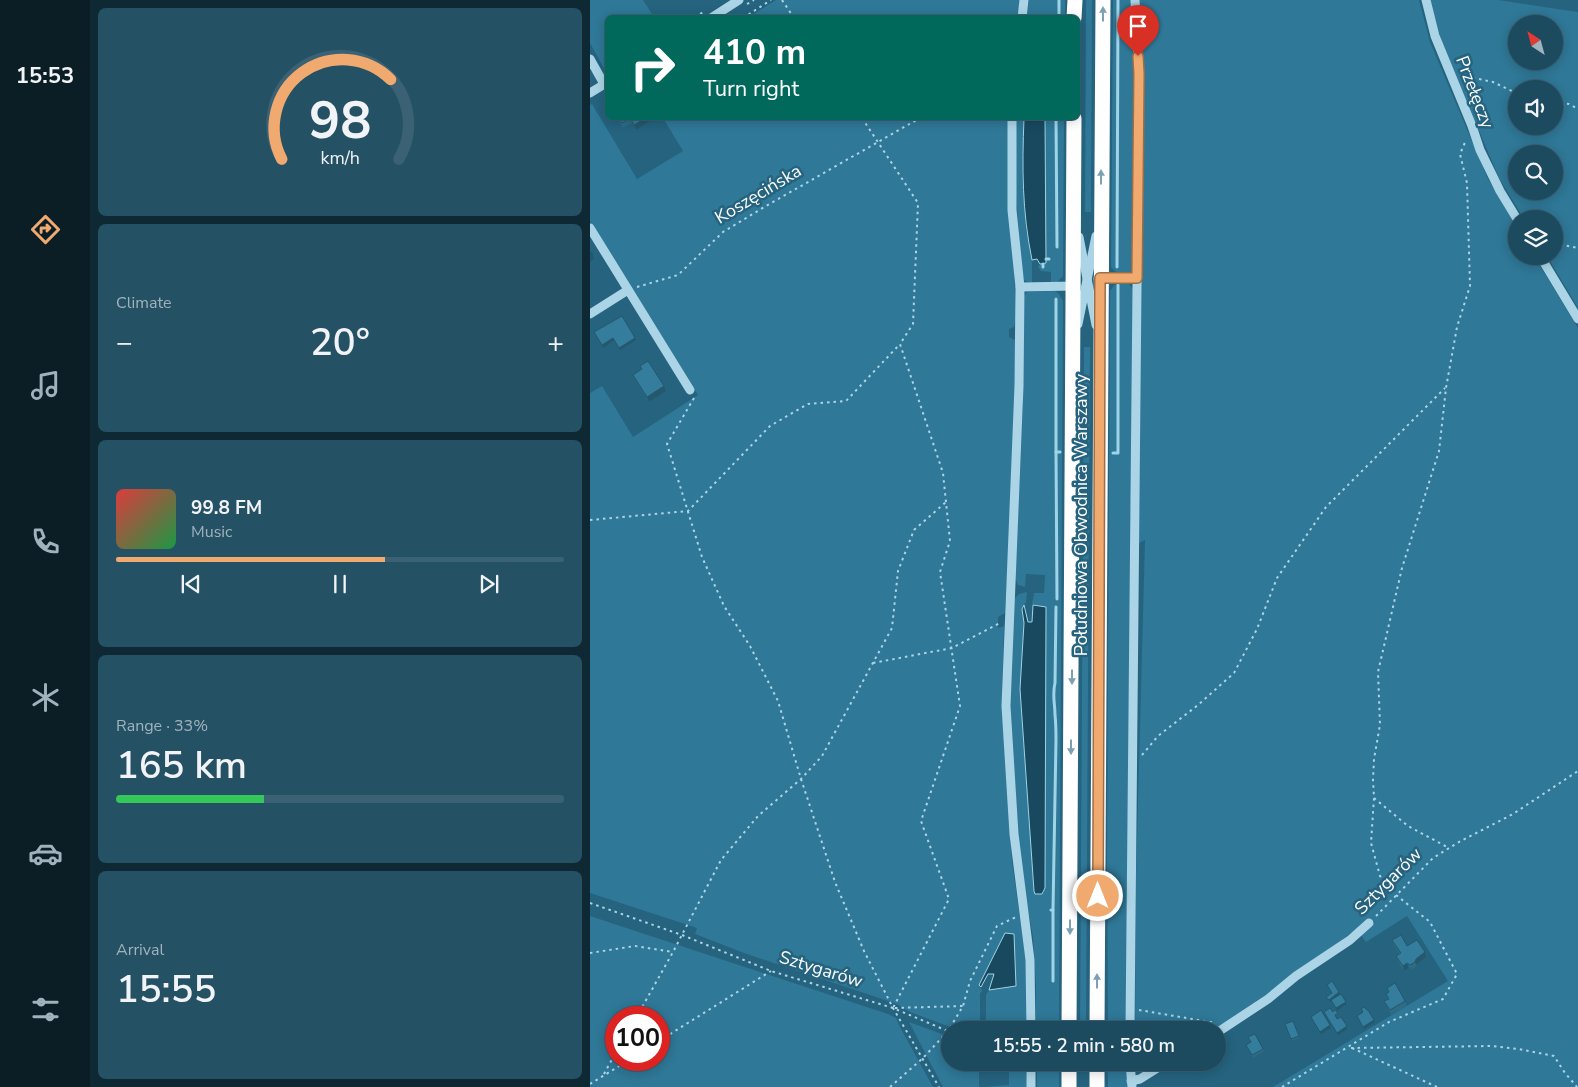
<!DOCTYPE html>
<meta charset="utf-8">
<style>
body{margin:0;font-family:"Nunito Sans",sans-serif;background:#255165;color:#f1f3f6;height:100vh;display:flex;flex-direction:column;font-size:19px;white-space:nowrap}
*{box-sizing:border-box;margin:0}
p{font-size:16px;color:#a0b3bd}
.icon{flex:none;width:28px;height:28px;fill:none;stroke:currentColor;stroke-width:2;stroke-linecap:round;stroke-linejoin:round}
.map{position:relative;flex:1;overflow:hidden}
.drawer{display:flex;flex-direction:column;gap:8px;padding:8px;background:#0f2934;width:500px}
.drawer>*{flex:none}
.banner{position:absolute;left:15px;top:15px;width:475px;height:105px;border-radius:8px;box-shadow:0 2px 12px #0003,0 0 0 1px #3a6274;background:#00695c;color:#fff;overflow:hidden}
.needle{width:32px;rotate:324deg}
.tools{position:absolute;left:918px;top:15px;display:grid;gap:10px}
.tools a{display:grid;place-items:center;width:55px;height:55px;border-radius:50%;background:#1c4a5f;box-shadow:0 2px 12px #0003,0 0 0 1px #3a6274;font-size:25px}
.speed{position:absolute;left:15px;top:1006px;display:flex;gap:10px;font-size:25px;font-weight:700;text-align:center}
.speed>*{display:grid;place-content:center;width:65px;height:65px;border-radius:50%;background:#1c4a5f;box-shadow:0 2px 12px #0003,0 0 0 1px #3a6274;line-height:1}
.speed .limit{border:8px solid #d22;background:#fff;color:#111}
.pin{position:absolute;display:grid;place-items:center;width:42px;height:42px;color:#fff;margin:-51px -21px;border-radius:50% 50% 50% 0;rotate:-45deg;box-shadow:0 0 5px #0007}
.pin .icon{rotate:45deg}
.me{position:absolute;width:55px;margin:-28px;rotate:0deg;stroke-linejoin:round;filter:drop-shadow(0 0 4px #0008)}
.turn{display:flex;align-items:center;gap:18px;height:105px;padding:0 15px;font-size:22px}
.turn .icon{width:65px;height:65px;stroke-width:2.5}
.turn b{display:block;font-size:35px;line-height:42px}
.big{font-size:38px;font-weight:600;line-height:1.1}
.drawer .card{flex:1;display:flex;flex-direction:column;justify-content:center;gap:8px;min-width:0;padding:0 18px;border-radius:8px;background:#255165}
.drawer .dial{align-items:center;gap:0}
.dial svg{height:130px;overflow:visible;fill:none;stroke:#3a6274;stroke-width:7;stroke-linecap:round;text-anchor:middle}
.dial text{fill:#f1f3f6;stroke:none}
.song{display:flex;align-items:center;gap:15px}
.cover{width:60px;height:60px;border-radius:8px;background:linear-gradient(135deg,hsl(0 70% 55%),hsl(140 70% 35%))}
.played{height:5px;border-radius:2px;background:linear-gradient(90deg,#f0aa6f 60%,#3a6274 60%)}
.keys{display:flex;justify-content:space-around;direction:ltr}
.heat{display:flex;justify-content:space-between;align-items:center;font-size:28px;direction:ltr}
.charge{height:8px;border-radius:4px;background:linear-gradient(90deg,#34c759 33%,#3a6274 0)}
.trip{position:absolute;left:351px;top:1021px;width:285px;height:50px;border-radius:25px;background:#1c4a5f;box-shadow:0 2px 12px #0003,0 0 0 1px #3a6274;font-weight:600;line-height:50px;text-align:center}
main{display:flex;flex:1;min-height:0}
.menu{display:flex;flex-direction:column;width:90px;justify-content:space-around;align-items:center;background:#0b1e26;color:#a0b3bd}
.menu .icon{width:35px;height:35px}
.menu .current{color:#f0aa6f}
.menu b{font-size:22px;color:#f1f3f6}
.map>svg:first-child{display:block}
</style>
<main>
<nav class="menu">
<b>15:53</b>
<svg class="icon current" aria-label="directions" viewBox="0 0 24 24"><path d="M12 3l9 9-9 9-9-9zM9 14v-3h6M13 9l2 2-2 2"/></svg>
<svg class="icon" aria-label="music" viewBox="0 0 24 24"><path d="M9 18V5l10-2v13"/><circle cx="6" cy="18" r="3"/><circle cx="16" cy="16" r="3"/></svg>
<svg class="icon" aria-label="phone" viewBox="0 0 24 24"><path d="M5 4h4l2 5-3 2q2 4 5 5l2-3 5 2v4C11 20 4 13 5 4z"/></svg>
<svg class="icon" aria-label="climate" viewBox="0 0 24 24"><path d="M12 3v18M4 7l16 10M4 17L20 7"/></svg>
<svg class="icon" aria-label="car" viewBox="0 0 24 24"><path d="M5 17H2v-5l4-1 3-4h7l3 4 3 1v5h-3M9 17h6M6 11h13"/><circle cx="7" cy="17" r="2"/><circle cx="17" cy="17" r="2"/></svg>
<svg class="icon" aria-label="filters" viewBox="0 0 24 24"><path d="M4 7h16M4 17h16"/><circle cx="9" cy="7" r="2"/><circle cx="15" cy="17" r="2"/></svg>
</nav>
<section class="drawer">
<div class="card dial"><svg viewBox="0 0 100 80">
<path d="M14 69A42 42 0 1 1 86 69"/>
<path d="M14 69A42 42 0 0 1 81 20" stroke="#f0aa6f"/>
<text x="50" y="56" font-size="32" font-weight="700">98</text>
<text x="50" y="72" font-size="11">km/h</text>
</svg></div>
<div class="card"><p>Climate</p>
<div class="heat"><a>−</a><b class="big">20°</b><a>+</a></div>
</div>
<div class="card">
<div class="song"><i class="cover"></i><div><b>99.8 FM</b><p>Music</p></div></div>
<div class="played"></div>
<div class="keys"><svg class="icon" aria-label="previous" viewBox="0 0 24 24"><path d="M18 5L8 12l10 7zM5 5v14"/></svg><svg class="icon" aria-label="pause" viewBox="0 0 24 24"><path d="M8 5v14M16 5v14"/></svg><svg class="icon" aria-label="next" viewBox="0 0 24 24"><path d="M6 5l10 7-10 7zM19 5v14"/></svg></div>
</div>
<div class="card"><p>Range · 33%</p><b class="big">165 km</b><div class="charge"></div></div>
<div class="card"><p>Arrival</p><b class="big">15:55</b></div>
</section>
<div class="map">
<svg width="988" height="1087" viewBox="0 0 988 1087">
<rect width="100%" height="100%" fill="#25637f"/>
<!-- green -->
<g fill="#2f7897" fill-rule="evenodd">
<polygon points="0,0 53,0 64,17 18,18 18,69 15,70 0,43"/>
<polygon points="186,0 431,0 428,17 157,18"/>
<polygon points="439,0 475,0 475,17 436,18"/>
<polygon points="496,0 502,0 501,212 495,212"/>
<path d="M523,0H541L545,81L543,269C539,275 534,274 527,273L521,267Z"/>
<polygon points="549,0 829,0 840,42 898,179 926,226 926,256 944,256 988,328 988,1087 683,1087 858,981 817,916 776,942 770,934 785,922 780,919 706,974 624,1030 545,1030 546,877 555,540 549,543"/>
<path d="M840,0H908L988,12V308L957,256H964V219H934L909,178L851,40ZM926,24H964V61H926ZM926,89H964V126H926ZM926,154H964V191H926Z"/>
<polygon points="2,104 47,179 93,151 73,118 418,118 426,319 424,327 419,329 419,337 425,340 426,413 415,613 408,617 408,628 414,626 412,696 422,861 436,960 437,1030 396,1030 396,995 399,990 426,986 424,934 389,985 392,991 390,994 390,1030 368,1030 320,1012 307,1004 154,953 105,934 107,928 0,893 0,393 12,386 43,437 108,395 0,221 0,105"/>
<polygon points="426,118 434,118 432,174 436,230 442,260 442,283 435,281 432,275 426,194"/>
<polygon points="455,118 474,118 473,276 467,282 461,283 461,272 451,271 448,267 450,264 456,263"/>
<polygon points="530,283 538,283 543,289 536,1030 518,1030 517,872 520,291 524,285"/>
<polygon points="465,291 469,294 473,301 469,1030 446,1030 446,985 443,937 431,871 421,728 419,692 424,599 429,594 437,592 436,602 432,609 434,623 430,689 444,891 454,893 456,607 442,604 444,593 454,593 455,575 436,574 435,587 428,585 425,577 433,406 433,297 437,292"/>
<polygon points="494,347 500,347 496,1030 490,1030"/>
<path d="M0,916L298,1014L306,1018L310,1027L343,1087H0ZM26,1018H69V1060H26Z"/>
<polygon points="319,1022 360,1037 360,1062 389,1063 389,1087 353,1087"/>
<rect x="447" y="1063" width="22" height="24"/>
<polygon points="518,1063 536,1063 538,1087 518,1087"/>
<polygon points="424,1064 431,1064 436,1069 437,1087 394,1087 419,1085 419,1070"/>
</g>
<!-- water -->
<g fill="#19495f" stroke="#9fd3e7">
<path d="M434,118H455L456,263L450,264L447,259L442,260C432,211 432,168 434,118Z"/>
<polygon points="434,605 438,622 442,622 443,605 456,607 455,888 452,894 445,894 444,891 430,689 434,623 432,609"/>
<polygon points="415,933 424,934 426,986 399,990 404,974 398,974 391,987 389,985"/>
</g>
<g fill="none" stroke-linecap="round" stroke-linejoin="round">
<!-- stream -->
<g stroke="#9fd3e7" stroke-width="3">
<polyline points="469,18 469,0"/>
<polyline points="466,118 467,247"/>
<polyline points="456,259 459,259"/>
<polyline points="453,264 453,267"/>
<polyline points="527,267 528,0"/>
<polyline points="466,452 466,299"/>
<polyline points="523,453 528,453 528,285"/>
<polyline points="467,599 466,452 470,452"/>
<polyline points="461,910 463,910 463,981"/>
<path d="M463,910L466,740C466,732 466,724 465,715C465,703 462,695 465,683L466,607"/>
</g>
<!-- path -->
<g stroke="#abd5e6" stroke-width="2" stroke-dasharray="2.5 4" stroke-linecap="butt">
<polyline points="192,0 204,18"/>
<polyline points="157,4 164,0"/>
<polyline points="105,18 113,12"/>
<polyline points="153,18 181,0"/>
<polyline points="870,75 903,82 926,93"/>
<polyline points="964,102 979,104 988,109"/>
<polyline points="272,118 328,203 323,324 310,344 353,473 360,541 350,572 370,706 331,821 359,899 303,1008"/>
<polyline points="964,243 988,248"/>
<polyline points="47,287 88,275 133,232 176,206 330,118"/>
<polyline points="104,398 77,444 112,557 134,606 160,646 188,701 211,779 245,882 274,951 303,1008 349,1087"/>
<polyline points="0,520 98,511 180,426 218,404 256,401 310,344"/>
<polyline points="283,663 362,648 410,623"/>
<polyline points="552,755 568,736 608,705 644,673 667,629 687,578 736,507 855,388"/>
<polyline points="784,798 818,826 859,848"/>
<polyline points="0,903 92,935 181,971 303,1008 360,1032"/>
<polyline points="786,916 843,858 869,842 923,814 988,771"/>
<polyline points="0,953 45,946 83,952"/>
<polyline points="305,1008 373,1006"/>
<polyline points="549,1010 626,1023"/>
<polyline points="46,1018 83,952 131,860 168,816 211,779 232,756 302,628 308,571 324,530 356,502"/>
<polyline points="69,1041 181,971"/>
<polyline points="761,1048 901,1046 929,1049 964,1056 975,1073 987,1087"/>
<polyline points="762,1048 847,1087"/>
<polyline points="14,1074 26,1052"/>
<polyline points="0,1084 39,1060"/>
<polyline points="300,1087 333,1058 358,1031 373,1006 380,981 407,926 426,917"/>
<polyline points="692,1087 799,1022 853,999 867,974 840,922 806,895 790,876 781,843 784,798 783,780 784,759 790,725 788,672 812,568 849,451 856,388 867,327 880,286 877,183 870,154 876,140"/>
</g>
<!-- minor -->
<g stroke="#abd5e6" stroke-width="9">
<polyline points="836,0 845,36 882,126 890,150 910,191 927,219"/>
<polyline points="121,18 149,0"/>
<polyline points="432,18 434,0"/>
<polyline points="0,59 14,84"/>
<polyline points="0,93 18,82"/>
<polyline points="422,118 422,210 430,287 429,386 416,706 424,834 440,960 441,1030"/>
<polyline points="0,228 100,390"/>
<polyline points="489,237 506,325"/>
<polyline points="950,256 988,319"/>
<polyline points="508,279 547,279"/>
<polyline points="430,287 486,286"/>
<polyline points="0,314 38,290"/>
<polyline points="488,324 506,236"/>
<polyline points="540,1030 549,74 545,0"/>
<polyline points="628,1032 678,999 706,976 760,940 779,923"/>
<polyline points="441,1062 441,1087"/>
<polyline points="540,1062 542,1087"/>
<polyline points="541,1081 550,1079 577,1062"/>
</g>
<!-- highway -->
<g stroke="#fff" stroke-width="15">
<polyline points="484,18 485,0"/>
<polyline points="479,1030 484,118"/>
<polyline points="507,1030 513,0"/>
<polyline points="479,1087 479,1062"/>
<polyline points="507,1087 507,1062"/>
</g>
</g>
<!-- wall -->
<g fill="#2e6c86">
<polygon points="27,118 59,118 60,121 46,130 42,123 33,128"/>
<polygon points="50,366 74,386 76,391 59,402 45,379 43,375 51,370"/>
<polygon points="802,940 835,952 836,957 827,964 827,966 822,969 819,968 814,971 808,961 806,956 810,954 804,945"/>
<polygon points="797,988 815,1001 817,1006 801,1015 794,1001 798,999 796,994 799,993"/>
<polygon points="703,1021 709,1038 702,1041 695,1024"/>
<polygon points="660,1042 673,1049 674,1051 663,1058 657,1047"/>
</g>
<!-- shaded-wall -->
<g fill="#25586d">
<polygon points="56,118 59,118 60,121 46,130 44,125"/>
<polygon points="2,252 4,259 0,262 0,253"/>
<polygon points="23,338 24,340 13,348 12,345"/>
<polygon points="45,338 46,340 30,350 29,348"/>
<polygon points="74,386 76,391 59,402 57,397"/>
<polygon points="835,952 836,957 827,964 827,966 825,962 826,959"/>
<polygon points="817,963 819,968 814,971 813,966"/>
<polygon points="749,992 750,995 740,1002 739,1000"/>
<polygon points="756,1002 756,1004 747,1011 746,1008"/>
<polygon points="784,1020 785,1022 774,1029 773,1027"/>
<polygon points="740,1025 741,1028 731,1034 730,1032"/>
<polygon points="757,1026 757,1029 748,1035 747,1033"/>
</g>
<!-- building -->
<g fill="#357d9c" stroke="#25586d">
<polygon points="28,118 56,118 44,125 40,118 32,123"/>
<polygon points="32,316 45,338 29,348 23,338 12,345 4,332"/>
<polygon points="58,361 74,386 57,397 43,375 52,369 50,366"/>
<polygon points="811,935 817,946 827,940 835,952 826,959 825,962 820,965 817,963 813,966 806,956 811,953 802,940"/>
<polygon points="742,981 749,992 739,1000 736,997 742,993 737,985"/>
<polygon points="805,983 815,1001 800,1010 794,1001 799,999 796,994 799,992 797,988"/>
<polygon points="751,994 756,1002 746,1008 741,1000"/>
<polygon points="774,1007 777,1010 778,1010 784,1020 773,1027 767,1016 773,1012 771,1009"/>
<polygon points="740,1008 743,1012 745,1010 748,1013 745,1015 747,1019 751,1017 757,1026 747,1033 734,1012"/>
<polygon points="731,1010 740,1025 730,1032 721,1017"/>
<polygon points="703,1021 709,1036 701,1039 695,1024"/>
<polygon points="665,1034 673,1049 662,1055 656,1045 661,1042 658,1037"/>
</g>
<!-- one-way arrows -->
<defs><path id="oneway-solid" d="M-6-.8H1V-3.2L6.5 0L1 3.2V.8H-6Z" transform="scale(1.25)"/></defs>
<g fill="#7ca1b2">
<use href="#oneway-solid" transform="translate(513 14) rotate(-90)"/>
<use href="#oneway-solid" transform="translate(511 177) rotate(-90)"/>
<use href="#oneway-solid" transform="translate(482 677) rotate(90)"/>
<use href="#oneway-solid" transform="translate(481 747) rotate(90)"/>
<use href="#oneway-solid" transform="translate(480 927) rotate(90)"/>
<use href="#oneway-solid" transform="translate(507 981) rotate(-90)"/>
</g>
<g fill="none" stroke-linecap="round" stroke-linejoin="round">
<!-- route casing -->
<g stroke="#9c6e48" stroke-width="12">
<polyline id="route" points="508,896 510,278 547,278 549,74 548,56"/>
</g>
<!-- route -->
<use href="#route" stroke="#f0aa6f" stroke-width="9"/>
</g>
<g text-anchor="middle" stroke-width="5" stroke-linejoin="round" paint-order="stroke">
<!-- street labels -->
<g font-size="18" fill="#fff" stroke="#25637f">
<text transform="translate(885 92) rotate(69)" y="6">Przełęczy</text>
<text transform="translate(168 194) rotate(-31)" y="6">Koszęcińska</text>
<text transform="translate(491 515) rotate(-90)" y="6">Południowa Obwodnica Warszawy</text>
<text transform="translate(798 881) rotate(-45)" y="6">Sztygarów</text>
<text transform="translate(231 969) rotate(17)" y="6">Sztygarów</text>
</g>
</g>
</svg>
<div class="tools">
<a><svg class="needle" viewBox="-14 -14 28 28"><path d="M0-13l5 13h-10z" fill="#e53935"/><path d="M0 13l5-13h-10z" fill="#a0b3bd"/></svg></a>
<a><svg class="icon" aria-label="sound" viewBox="0 0 24 24"><path d="M4 9h4l5-4v14l-5-4H4zM17 9q2 3 0 6"/></svg></a>
<a><svg class="icon" aria-label="search" viewBox="0 0 24 24"><circle cx="10" cy="10" r="6"/><path d="M15 15l6 6"/></svg></a>
<a><svg class="icon" aria-label="layers" viewBox="0 0 24 24"><path d="M12 4l9 5-9 5-9-5zM3 14l9 5 9-5"/></svg></a>
</div>
<div class="speed"><div class="limit">100</div></div>
<div class="pin" style="left:548px;top:56px;background:#d93025"><svg class="icon" aria-label="arrive" viewBox="0 0 24 24"><path d="M6 21V4h12l-3 4 3 4H6"/></svg></div>
<svg class="me" style="left:508px;top:896px" viewBox="-20 -20 40 40"><circle r="17" fill="#f0aa6f" stroke="#fff" stroke-width="3"/><path d="M0-11L8 9 0 5-8 9z" fill="#fff"/></svg>
<div class="trip">15:55 · 2 min · 580 m</div>
<div class="banner">
<div class="turn"><svg class="icon" aria-label="right" viewBox="0 0 24 24"><path d="M7 20v-9h11M14 6l5 5-5 5"/></svg><div><b>410 m</b>Turn right</div></div>
</div>
</div>
</main>
